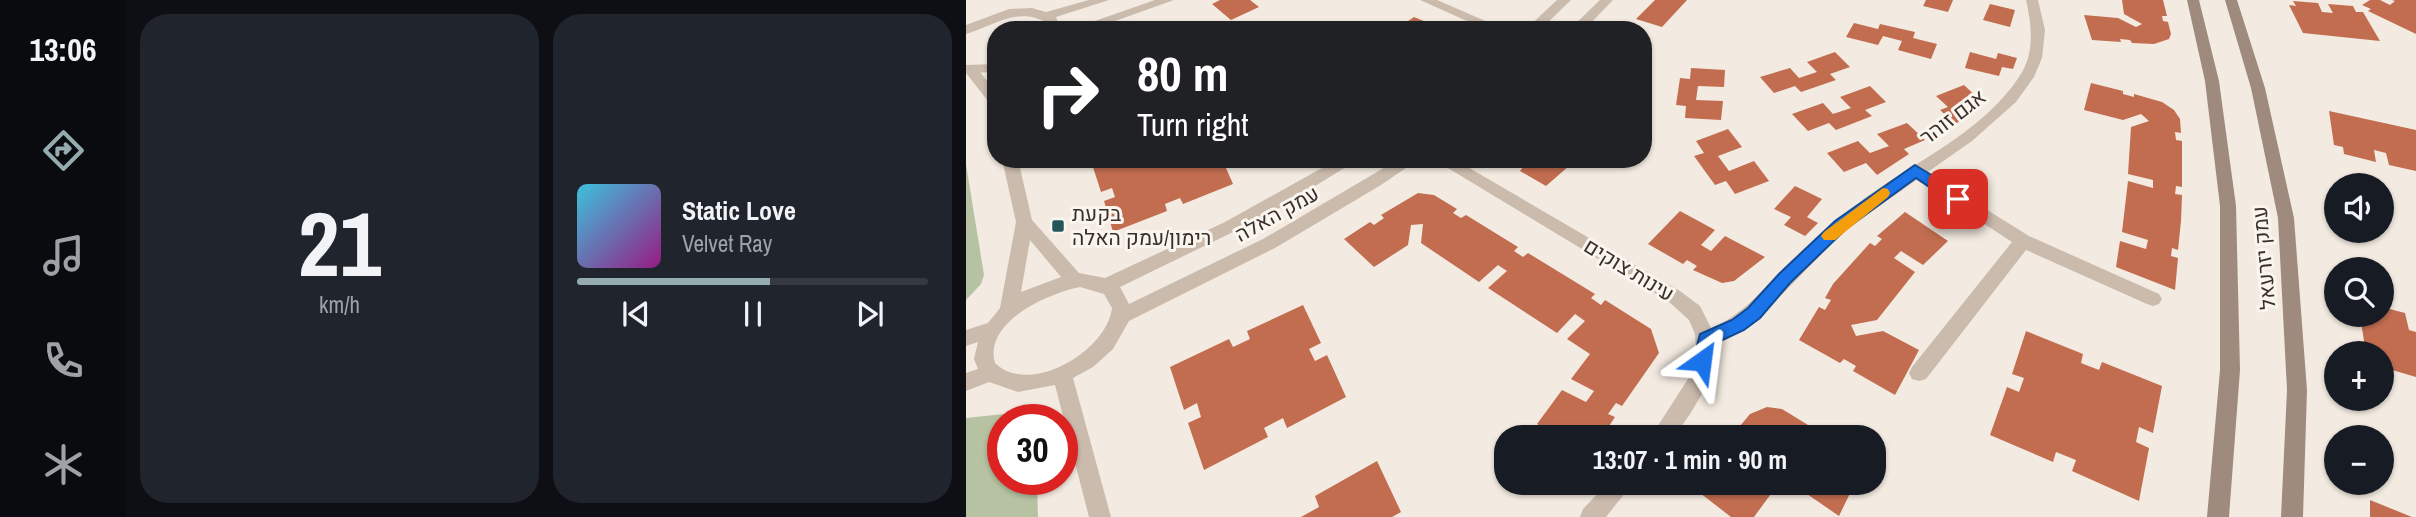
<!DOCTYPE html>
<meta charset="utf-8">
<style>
body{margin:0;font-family:"Archivo Narrow",Heebo,sans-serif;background:#20242c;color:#f1f3f6;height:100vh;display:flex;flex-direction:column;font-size:26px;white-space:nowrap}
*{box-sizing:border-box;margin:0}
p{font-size:23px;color:#9ea1a6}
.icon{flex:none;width:38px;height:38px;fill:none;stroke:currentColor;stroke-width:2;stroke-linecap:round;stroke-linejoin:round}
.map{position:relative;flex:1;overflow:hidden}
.details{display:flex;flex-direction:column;gap:14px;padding:14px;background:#0d0f14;width:840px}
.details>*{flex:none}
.hud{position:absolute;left:21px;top:21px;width:665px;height:147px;border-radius:28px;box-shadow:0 2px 5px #0004;background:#202124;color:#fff;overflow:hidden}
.tools{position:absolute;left:1358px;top:173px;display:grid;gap:14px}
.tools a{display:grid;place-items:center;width:70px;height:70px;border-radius:50%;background:#171b24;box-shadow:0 2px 5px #0004;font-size:35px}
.speed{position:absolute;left:21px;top:404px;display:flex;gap:14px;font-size:35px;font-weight:700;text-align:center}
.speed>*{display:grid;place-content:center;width:91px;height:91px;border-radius:50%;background:#171b24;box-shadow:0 2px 5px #0004;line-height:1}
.speed .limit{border:10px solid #d22;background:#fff;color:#111}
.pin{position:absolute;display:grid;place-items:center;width:60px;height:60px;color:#fff;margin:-30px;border-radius:14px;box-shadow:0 4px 10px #0006}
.me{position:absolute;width:77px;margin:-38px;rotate:31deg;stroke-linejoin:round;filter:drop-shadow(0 0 5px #0008)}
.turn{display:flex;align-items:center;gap:24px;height:147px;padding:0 35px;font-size:32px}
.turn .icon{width:91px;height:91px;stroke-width:2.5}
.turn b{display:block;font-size:49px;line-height:60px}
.details .widget{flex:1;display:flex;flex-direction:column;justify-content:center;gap:10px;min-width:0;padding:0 24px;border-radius:28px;background:#20242c}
.details .dial{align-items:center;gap:0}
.dial b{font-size:91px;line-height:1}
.song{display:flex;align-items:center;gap:21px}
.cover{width:84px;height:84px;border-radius:10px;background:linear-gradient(135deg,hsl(190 70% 55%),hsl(310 70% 35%))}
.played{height:7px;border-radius:4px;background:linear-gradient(90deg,#94acb0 55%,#363941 55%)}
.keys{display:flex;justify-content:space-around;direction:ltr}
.details .tiles{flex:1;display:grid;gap:14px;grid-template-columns:repeat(2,1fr)}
.trip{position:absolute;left:528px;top:425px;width:392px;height:70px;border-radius:28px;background:#171b24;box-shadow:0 2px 5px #0004;font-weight:700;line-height:70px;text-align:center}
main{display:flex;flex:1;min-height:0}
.dock{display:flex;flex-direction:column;width:126px;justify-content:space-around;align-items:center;background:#090b0e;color:#9ea1a6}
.dock .icon{width:49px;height:49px}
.dock .selected{color:#94acb0}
.dock b{font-size:32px;color:#f1f3f6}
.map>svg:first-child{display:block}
</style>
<main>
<nav class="dock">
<b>13:06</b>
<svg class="icon selected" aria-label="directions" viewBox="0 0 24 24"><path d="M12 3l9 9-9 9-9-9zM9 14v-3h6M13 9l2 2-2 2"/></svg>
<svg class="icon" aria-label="music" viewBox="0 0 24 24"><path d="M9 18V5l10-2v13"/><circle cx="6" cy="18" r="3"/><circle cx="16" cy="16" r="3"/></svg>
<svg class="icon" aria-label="phone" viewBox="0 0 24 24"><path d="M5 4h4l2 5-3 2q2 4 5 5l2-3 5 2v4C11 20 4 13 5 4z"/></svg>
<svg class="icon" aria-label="climate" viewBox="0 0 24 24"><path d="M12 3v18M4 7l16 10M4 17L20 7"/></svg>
</nav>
<section class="details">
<div class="tiles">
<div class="widget dial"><b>21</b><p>km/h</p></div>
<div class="widget">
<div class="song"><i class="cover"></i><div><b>Static Love</b><p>Velvet Ray</p></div></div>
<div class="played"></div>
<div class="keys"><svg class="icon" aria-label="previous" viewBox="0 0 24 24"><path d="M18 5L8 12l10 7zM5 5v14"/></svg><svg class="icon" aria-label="pause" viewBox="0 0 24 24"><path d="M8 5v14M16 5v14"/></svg><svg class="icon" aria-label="next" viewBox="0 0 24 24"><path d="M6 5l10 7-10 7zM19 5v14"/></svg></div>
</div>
</div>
</section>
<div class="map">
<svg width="1450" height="517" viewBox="0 0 1450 517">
<rect width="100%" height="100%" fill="#f3ebe1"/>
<!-- green -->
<g fill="#b6c2a1">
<polygon points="0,164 18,275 15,284 0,300"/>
<polygon points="38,414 46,420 37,420 37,480 71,480 72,517 0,517 0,418"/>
</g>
<!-- building -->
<g fill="#c26d50">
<polygon points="254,0 284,0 293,7 265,20 246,4"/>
<polygon points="689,0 721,0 696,27 670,19"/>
<polygon points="960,0 987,0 982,12 957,6"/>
<polygon points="1156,0 1197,0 1201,16 1196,16 1197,21 1202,22 1205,34 1203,39 1188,44 1166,43 1164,40 1154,39 1155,42 1126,40 1118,15 1152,18 1170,27 1176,24 1158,14"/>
<polygon points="1404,0 1414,0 1424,5 1429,1 1426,0 1450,0 1450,34 1402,11 1405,9 1396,5"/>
<polygon points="1327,1 1352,3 1356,12 1367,13 1362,4 1387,6 1390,12 1397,12 1414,41 1337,33 1323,5 1330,6"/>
<polygon points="1024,4 1049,10 1044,27 1017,20"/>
<polygon points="448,17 470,26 465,30 429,30"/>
<polygon points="888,23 912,29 914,24 949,32 947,38 971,44 965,59 932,50 936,41 917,36 912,45 880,37"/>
<polygon points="869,52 884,67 864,74 870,80 835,92 829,86 808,93 794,77 824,68 833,78 851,72 841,62"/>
<polygon points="1004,52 1030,59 1032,53 1051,58 1047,69 1036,67 1033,76 999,68"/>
<polygon points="725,68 759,70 758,87 732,86 730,100 757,101 755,120 719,118 720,106 710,105 714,78 724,79"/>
<polygon points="1125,83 1157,91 1157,94 1168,97 1168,94 1196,102 1208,110 1214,119 1215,133 1209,132 1210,140 1216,141 1216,187 1210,186 1209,194 1216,195 1215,221 1212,250 1206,248 1205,256 1212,258 1209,290 1150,267 1154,241 1180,249 1182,240 1156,232 1162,181 1187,188 1187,180 1162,174 1165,127 1183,121 1175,114 1157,120 1118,110"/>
<polygon points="998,85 1016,102 997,109 1004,115 989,124 974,110 982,107 970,96"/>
<polygon points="904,86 920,102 899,110 906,116 870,130 863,123 842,131 826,114 857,103 867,114 885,108 874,97"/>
<polygon points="1363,111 1450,130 1450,171 1423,165 1420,153 1408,150 1410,162 1378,154 1377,147 1368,145"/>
<polygon points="941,123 959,140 938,149 943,154 911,175 900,163 878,172 861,153 892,141 904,153 923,146 911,134"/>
<polygon points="762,129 776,147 752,156 763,171 788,161 803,181 769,194 760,181 749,185 728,156 738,153 730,141"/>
<polygon points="140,159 256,159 267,184 217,204 214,198 199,204 201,211 147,232 138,201 149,197 146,188 135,192 126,164"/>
<polygon points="533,159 611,159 580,186 554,171 557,167 549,163 545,166"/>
<polygon points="829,186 856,199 841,217 852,223 839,236 818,225 825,217 808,209"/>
<polygon points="452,193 468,195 491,209 487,213 495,218 500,215 552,247 548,251 557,257 562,253 629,294 625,298 635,305 639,300 685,329 693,353 656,406 650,403 642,414 649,417 635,438 595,438 571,424 596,390 620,402 628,391 605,379 624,354 601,339 619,321 609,314 591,333 522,288 541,271 532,265 513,282 455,243 457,224 445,225 442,245 408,267 378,239 404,222 408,225 418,218 415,215"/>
<polygon points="714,211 749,230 735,245 745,251 759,236 799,257 768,281 756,283 727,270 731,266 721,260 717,264 682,244"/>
<polygon points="939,212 982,241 957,265 935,251 928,258 949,272 911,320 885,325 890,336 917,331 953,350 929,395 887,371 890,366 878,359 874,363 833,340 853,307 859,310 865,300 859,298 867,284 904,243 909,246 916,239 911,236"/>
<polygon points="337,305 355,343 343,349 349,361 361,355 380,397 321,428 317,418 298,428 302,437 238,470 222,423 235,417 231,403 218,410 204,367 263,339 267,347 284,339 281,331"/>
<polygon points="1416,307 1439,313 1443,330 1450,332 1450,377 1416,367 1416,354 1400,354 1394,315 1416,315"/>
<polygon points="1060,331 1117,354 1115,363 1133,370 1136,362 1196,386 1187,433 1173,427 1170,442 1183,448 1173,501 1106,471 1110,460 1090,452 1087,462 1024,435 1041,387 1053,392 1058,378 1046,374"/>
<polygon points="801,407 816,409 847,428 843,433 850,438 764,438 784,414"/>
<polygon points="411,461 435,512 426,517 335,517 353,507 349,496"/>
<polygon points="728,483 809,483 810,487 788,517 765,517 725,486"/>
<polygon points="825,483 889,483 873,516"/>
<polygon points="1404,500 1446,517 1404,517"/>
</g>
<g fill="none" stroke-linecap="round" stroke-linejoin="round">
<!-- service -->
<polygon fill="#cbbbad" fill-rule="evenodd" points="949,165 1063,236 1193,294 1196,299 1193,304 1187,306 1181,304 1060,250 960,379 953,381 946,379 943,373 946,367 1046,242 943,175 941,171"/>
<!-- minor -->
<g fill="#cbbbad" fill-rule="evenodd">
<polygon points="454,0 471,0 540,30 521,30"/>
<polygon points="591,0 605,0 574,30 559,30"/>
<polygon points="634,0 647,0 618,30 603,30"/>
<path d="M1060,0H1072L1079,30L1076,58L1068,77L1050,102L1006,141L879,230L787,324L748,344C751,378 726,412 707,438H684L722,379L730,350L729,334L723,320L702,301L467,159H488L714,291L734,306L745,328C780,314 800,285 826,260C853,234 881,210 912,189C961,156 1020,127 1053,77C1069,54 1066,26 1060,0Z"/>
<polygon points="5,66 10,67 30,92 30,107 25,105 0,73 0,67"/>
<path d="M36,159H52L66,220L113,273L139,278L259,222L372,159H393L302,215L154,287L163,304L297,239L433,159H453L415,185L309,248L163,321L147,349L127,367L107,378L145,517H123L89,385L52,392L23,382L0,391V373L12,369L8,359L12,342L0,346V330L22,323L34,308L50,222ZM64,240L95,277L55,292ZM114,287L138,294L146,308C141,351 64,397 29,363C17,322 83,293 114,287Z"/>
<polygon points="642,483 667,483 640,517 614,517 617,509"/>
</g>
<!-- tertiary -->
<g fill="#cbbbad" fill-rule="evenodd">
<path d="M123,0H143L90,17L95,30H81V23C51,6 28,26 0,34V25L43,9L66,8L80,12Z"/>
<polygon points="189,0 208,0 124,30 103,30"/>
<polygon points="30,64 30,72 0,73 0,65"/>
</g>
<!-- secondary -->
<g fill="#9f8b7e" fill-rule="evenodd">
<polygon points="1221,0 1233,0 1253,81 1270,206 1274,370 1263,517 1241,517 1254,370 1254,206 1239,81"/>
<polygon points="1259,0 1271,0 1299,88 1328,218 1341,390 1337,517 1315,517 1321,390 1312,218 1285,88"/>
</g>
</g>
<!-- route -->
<polygon fill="#1a73e8" stroke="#114b97" stroke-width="2" points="949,165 998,195 1000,199 998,203 987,203 950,178 880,229 824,283 794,318 778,330 748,344 742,366 736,368 730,366 727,361 734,334 766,320 782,308 813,274 869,221"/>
<!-- slow -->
<polygon fill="#f59e0b" points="917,188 922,189 924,193 922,197 869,240 858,240 855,236 858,232"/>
<!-- markers -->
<rect fill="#22565a" stroke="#faf5ee" stroke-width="2.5" x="85" y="219" width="14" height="14" rx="3.5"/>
<g text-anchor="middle" stroke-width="6" stroke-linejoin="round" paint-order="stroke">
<!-- street labels -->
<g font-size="21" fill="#3a302b" stroke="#faf5ee">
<text transform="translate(987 117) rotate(-37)" y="7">אגם זוהר</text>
<text transform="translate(311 214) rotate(-29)" y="7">עמק האלה</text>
<text transform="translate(1298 258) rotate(-95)" y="7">עמק יזרעאל</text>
<text transform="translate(663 270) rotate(31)" y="7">עינות צוקים</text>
</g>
<!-- poi labels -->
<g font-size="21" fill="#3a302b" stroke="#faf5ee" text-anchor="start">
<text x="106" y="221">בקעת<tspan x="106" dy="24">רימון/עמק האלה</tspan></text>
</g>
</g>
</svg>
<div class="tools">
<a><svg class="icon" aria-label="sound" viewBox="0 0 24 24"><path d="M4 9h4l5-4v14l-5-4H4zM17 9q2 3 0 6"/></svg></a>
<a><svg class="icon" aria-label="search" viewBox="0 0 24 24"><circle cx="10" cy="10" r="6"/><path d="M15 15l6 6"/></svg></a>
<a>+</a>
<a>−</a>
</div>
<div class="speed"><div class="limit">30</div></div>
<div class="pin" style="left:992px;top:199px;background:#d93025"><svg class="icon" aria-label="arrive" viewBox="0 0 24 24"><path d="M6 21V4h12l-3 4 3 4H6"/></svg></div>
<svg class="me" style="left:736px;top:361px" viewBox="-20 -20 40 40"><path d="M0-17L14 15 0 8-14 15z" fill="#1a73e8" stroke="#fff" stroke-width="4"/></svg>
<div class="trip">13:07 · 1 min · 90 m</div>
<div class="hud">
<div class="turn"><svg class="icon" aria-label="right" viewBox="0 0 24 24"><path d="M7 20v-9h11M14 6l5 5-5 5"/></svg><div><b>80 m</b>Turn right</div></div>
</div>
</div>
</main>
